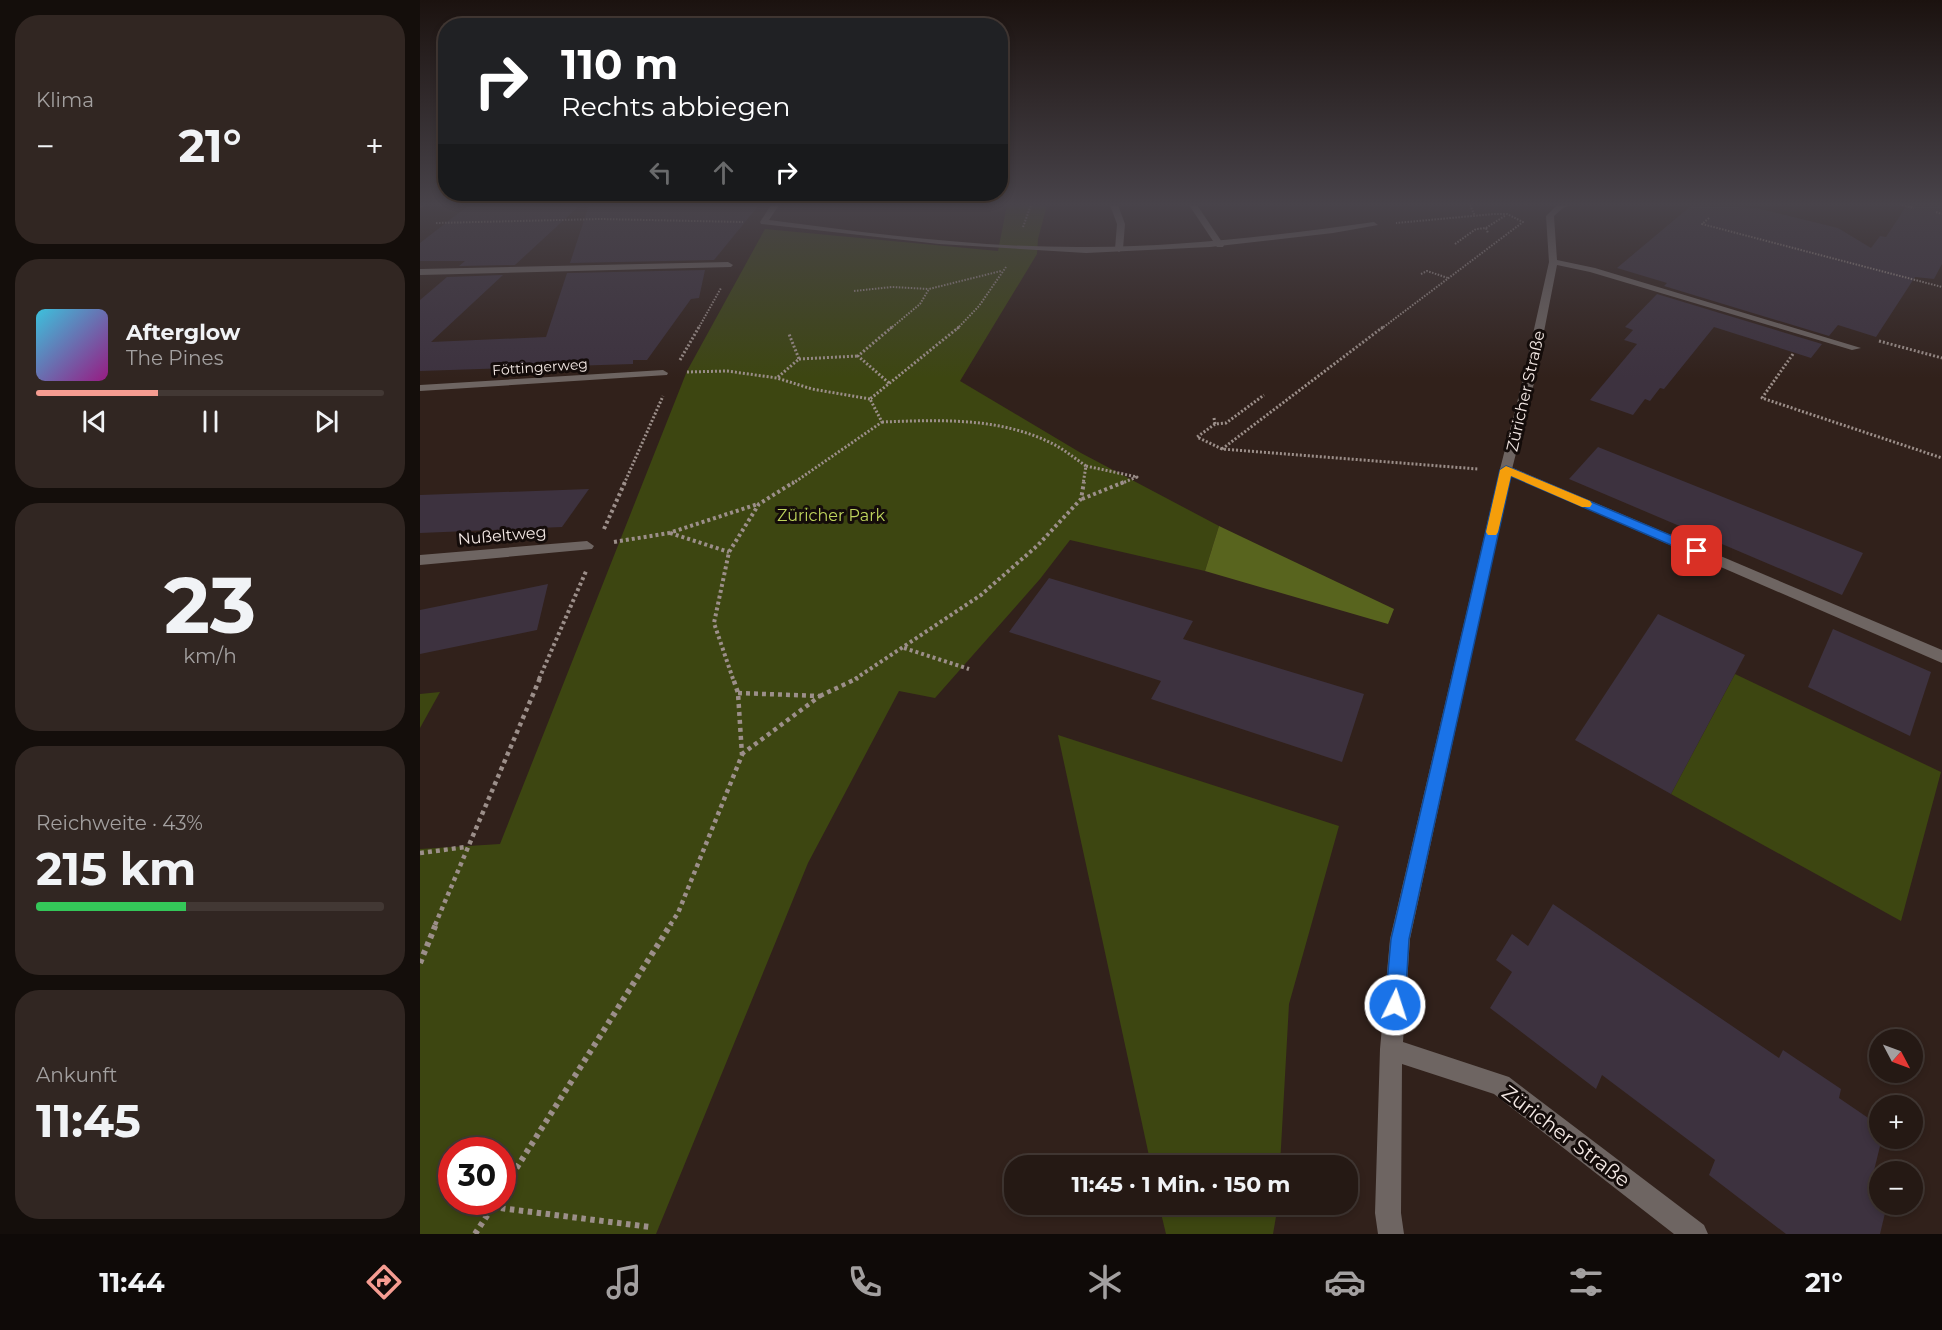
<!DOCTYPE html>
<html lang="de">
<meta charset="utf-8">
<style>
body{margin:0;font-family:Montserrat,sans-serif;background:#312622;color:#f1f3f6;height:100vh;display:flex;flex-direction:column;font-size:22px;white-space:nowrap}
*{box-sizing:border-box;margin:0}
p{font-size:20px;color:#a3a0a0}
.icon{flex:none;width:33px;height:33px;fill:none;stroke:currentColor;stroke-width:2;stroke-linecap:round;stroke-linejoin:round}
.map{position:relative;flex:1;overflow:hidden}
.panel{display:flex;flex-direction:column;gap:15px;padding:15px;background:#140e0b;width:420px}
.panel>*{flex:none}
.guide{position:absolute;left:18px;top:18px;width:570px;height:183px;border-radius:24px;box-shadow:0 3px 9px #0003,0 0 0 2px #423834;background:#202124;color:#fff;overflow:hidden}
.needle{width:39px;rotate:131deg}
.buttons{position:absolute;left:1449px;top:1029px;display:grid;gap:12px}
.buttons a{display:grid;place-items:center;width:54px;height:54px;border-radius:50%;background:#251914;box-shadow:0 3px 9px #0003,0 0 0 2px #423834;font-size:30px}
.speed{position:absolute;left:18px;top:1137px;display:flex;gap:12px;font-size:30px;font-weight:700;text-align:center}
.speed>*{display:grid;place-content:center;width:78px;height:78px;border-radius:50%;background:#251914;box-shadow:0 3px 9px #0003,0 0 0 2px #423834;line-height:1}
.speed .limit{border:9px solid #d22;background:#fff;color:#111}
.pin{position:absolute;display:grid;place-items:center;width:51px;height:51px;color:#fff;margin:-26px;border-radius:12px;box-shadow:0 3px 9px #0006}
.me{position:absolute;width:66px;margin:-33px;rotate:4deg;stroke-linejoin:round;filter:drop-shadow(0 0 4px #0008)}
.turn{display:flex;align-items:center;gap:21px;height:126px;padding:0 24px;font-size:27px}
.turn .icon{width:78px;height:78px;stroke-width:2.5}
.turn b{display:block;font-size:42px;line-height:51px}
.lanes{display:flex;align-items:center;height:57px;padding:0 24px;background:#0003;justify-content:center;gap:30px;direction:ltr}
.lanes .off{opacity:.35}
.big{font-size:45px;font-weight:700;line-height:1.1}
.panel .tile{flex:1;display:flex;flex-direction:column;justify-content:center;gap:9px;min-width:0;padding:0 21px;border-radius:24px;background:#312622}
.panel .dial{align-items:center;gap:0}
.dial b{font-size:78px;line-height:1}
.song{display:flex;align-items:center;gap:18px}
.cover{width:72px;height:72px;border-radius:9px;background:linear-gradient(135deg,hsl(190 70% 55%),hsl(310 70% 35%))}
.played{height:6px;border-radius:3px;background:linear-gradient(90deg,#f59c91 35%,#423834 35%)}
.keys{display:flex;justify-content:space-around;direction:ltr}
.heat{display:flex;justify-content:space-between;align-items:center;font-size:33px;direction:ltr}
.charge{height:9px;border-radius:4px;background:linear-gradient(90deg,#34c759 43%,#423834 0)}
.trip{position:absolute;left:584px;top:1155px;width:354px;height:60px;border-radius:24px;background:#251914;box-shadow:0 3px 9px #0003,0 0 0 2px #423834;font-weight:700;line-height:60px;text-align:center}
.dock{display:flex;height:96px;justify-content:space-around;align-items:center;background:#0f0a08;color:#a3a0a0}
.dock .icon{width:42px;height:42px}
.dock .active{color:#f59c91}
.dock b{font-size:27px;color:#f1f3f6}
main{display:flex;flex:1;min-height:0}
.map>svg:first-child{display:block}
</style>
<main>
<section class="panel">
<div class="tile"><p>Klima</p>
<div class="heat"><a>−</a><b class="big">21°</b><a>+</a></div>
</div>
<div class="tile">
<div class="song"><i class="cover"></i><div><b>Afterglow</b><p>The Pines</p></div></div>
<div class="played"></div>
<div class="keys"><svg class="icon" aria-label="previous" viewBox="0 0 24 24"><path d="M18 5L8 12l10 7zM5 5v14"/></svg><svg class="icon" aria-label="pause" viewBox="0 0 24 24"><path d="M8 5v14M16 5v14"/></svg><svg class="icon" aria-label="next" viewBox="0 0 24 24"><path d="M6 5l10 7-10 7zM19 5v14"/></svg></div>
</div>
<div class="tile dial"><b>23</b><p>km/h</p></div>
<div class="tile"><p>Reichweite · 43%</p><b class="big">215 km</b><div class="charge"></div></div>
<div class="tile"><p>Ankunft</p><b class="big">11:45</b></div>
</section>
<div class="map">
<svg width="1522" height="1234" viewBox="0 0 1522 1234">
<rect width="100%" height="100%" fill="#31211b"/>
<!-- green -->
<g fill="#3d4611" fill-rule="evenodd">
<path d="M587,205H627L618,239L617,254L540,381L661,453L799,526L785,571L650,540L620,579L515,698L479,691L388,863L236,1234H0V849L80,844L267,371L345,229L578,251ZM32,1150H82V1202H32Z"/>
<polygon points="1315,674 1521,772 1481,921 1251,794"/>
<polygon points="20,692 0,728 0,694"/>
<polygon points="638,735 919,826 869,1004 860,1165 731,1165"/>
<polygon points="739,1205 858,1205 853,1234 746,1234"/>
</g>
<!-- forest -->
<polygon fill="#58641e" points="799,526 974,609 968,624 785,571"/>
<!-- building -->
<g fill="#3d323f">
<polygon points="49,205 160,205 95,265 39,266 45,261 0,261 0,243"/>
<polygon points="169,205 339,205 294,260 150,263"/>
<polygon points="1272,205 1336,208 1418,228 1451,248 1460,236 1466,237 1487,205 1522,205 1522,264 1514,279 1495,277 1456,337 1418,325 1409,336 1244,286 1247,283 1197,268"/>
<polygon points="285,270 279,298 271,299 227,360 213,360 213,364 0,371 0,300 27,277 83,275 11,342 126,337 147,273"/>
<polygon points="1237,294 1402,344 1391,358 1294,327 1244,389 1240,388 1230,401 1225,399 1213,415 1170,400 1217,344 1204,340 1213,330 1205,327"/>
<polygon points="1178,447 1443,553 1422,595 1149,479"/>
<polygon points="169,489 142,527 0,533 0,495"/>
<polygon points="629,578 773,621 763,639 944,694 922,762 731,699 741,681 589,632"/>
<polygon points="128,584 117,630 0,654 0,610"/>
<polygon points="1238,614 1325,655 1251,794 1155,740"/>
<polygon points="1413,629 1511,672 1490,736 1388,687"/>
<polygon points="1133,904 1359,1058 1363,1050 1421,1089 1419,1098 1460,1126 1460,1138 1462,1138 1448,1195 1466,1209 1460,1234 1366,1234 1289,1175 1295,1160 1182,1075 1176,1089 1070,1008 1092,972 1076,960 1092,934 1108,946"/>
</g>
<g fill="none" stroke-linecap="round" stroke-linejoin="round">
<!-- path-far4 -->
<g stroke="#9c8f8a" stroke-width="2" stroke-dasharray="1.5 1.5" stroke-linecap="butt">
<polyline points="1050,205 1055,216"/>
<polyline points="1482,205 1494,208"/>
<polyline points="1516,212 1522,214"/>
<polyline points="1289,218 1282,224 1522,287"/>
<polyline points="16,223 180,219 323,222"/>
<polyline points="603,227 611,205"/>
<polyline points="1066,228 1086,215"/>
<polyline points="1035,244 1056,229 1066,228 1068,233"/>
<polyline points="1001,274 1007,271 1028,278"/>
<polyline points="434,291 472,287 509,289"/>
<polyline points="278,329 301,288"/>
<polyline points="470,329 500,304 509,289 581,271"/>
<polyline points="537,329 559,306 586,267"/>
<polyline points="961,329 1103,222 1087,214 1074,214 976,223"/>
</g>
<!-- path-far3 -->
<g stroke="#9c8f8a" stroke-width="3" stroke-dasharray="2 2" stroke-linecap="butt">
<polyline points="1459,341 1522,358"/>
<polyline points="1373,354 1342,398 1522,458"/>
<polyline points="379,359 438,356"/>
<polyline points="260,360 279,327"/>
<polyline points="267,372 307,371 357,378 392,389 450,399"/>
<polyline points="358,377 379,359 369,334"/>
<polyline points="469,383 438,356 472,327"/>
<polyline points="794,418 795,424 806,423 844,395"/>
<path d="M462,422C517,420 575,417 627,441C641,447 653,457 666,466L663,484"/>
<polyline points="795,424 777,437 802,449 1058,469"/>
<polyline points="802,449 963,327"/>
<polyline points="666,466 717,477 700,484"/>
<polyline points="204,484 243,396"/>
<polyline points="372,484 462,422 450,399 539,327"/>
</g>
<!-- path-far2 -->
<g stroke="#9c8f8a" stroke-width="4" stroke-dasharray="3 3" stroke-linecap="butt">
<polyline points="662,499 704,482"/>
<polyline points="184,529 205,482"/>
<polyline points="250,533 309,552"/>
<polyline points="194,542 249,533 338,504"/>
<polyline points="484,648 549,669"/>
<polyline points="119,679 167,569"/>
<polyline points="313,679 294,623 309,552 339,504 374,482"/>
<polyline points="435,679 561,595 618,545 661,499 664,482"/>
</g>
<!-- path-far1 -->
<g stroke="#9c8f8a" stroke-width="4.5" stroke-dasharray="4 4" stroke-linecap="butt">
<polyline points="318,693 400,696 322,754"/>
<polyline points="400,696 438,678"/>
<polyline points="0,853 46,847"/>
<polyline points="15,925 120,678"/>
<polyline points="250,925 258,913 322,755 318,693 313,678"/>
</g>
<!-- path -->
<g stroke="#9c8f8a" stroke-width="6" stroke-dasharray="4.5 4.5" stroke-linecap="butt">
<polyline points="0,963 16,924"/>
<polyline points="82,1191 251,924"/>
<polyline points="72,1207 230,1227"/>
<polyline points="55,1234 76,1202"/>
</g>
<!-- service -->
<g fill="#6e6562" fill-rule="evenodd">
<polygon points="690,205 698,205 705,224 703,249 699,252 695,249 697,224"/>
<polygon points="769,205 777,205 804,245 803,247 797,247"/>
<polygon points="1086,465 1522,650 1522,663 1082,472 1080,469 1082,466"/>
</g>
<!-- minor -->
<g fill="#6e6562" fill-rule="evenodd">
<polygon points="0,205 6,205 0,208"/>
<path d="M351,205H359L349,220C455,234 561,248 668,247C764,247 859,235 954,222L958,225L913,233L790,247L666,253L519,244L341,224L340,222Z"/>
<polygon points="1137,205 1150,205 1143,208 1134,216 1137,260 1175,268 1441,348 1432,350 1170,272 1137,265 1114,383 1092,469 990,939 983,1042 1089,1077 1284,1225 1288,1234 1254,1234 1074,1094 982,1064 981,1213 984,1234 958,1234 955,1213 960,1049 970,939 1080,469 1102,383 1129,262 1126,216"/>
<polygon points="308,262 313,265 311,267 0,275 0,269"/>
<polygon points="243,370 248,373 247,375 0,391 0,385"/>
<polygon points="167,541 174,546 172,549 0,565 0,555"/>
</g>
</g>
<!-- sky -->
<linearGradient id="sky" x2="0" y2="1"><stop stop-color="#1b120f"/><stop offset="0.54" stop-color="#48434a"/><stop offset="1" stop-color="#48434a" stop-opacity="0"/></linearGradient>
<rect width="1522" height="378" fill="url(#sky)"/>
<!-- route -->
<polygon fill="#1a73e8" stroke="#114b97" stroke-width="1.5" points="1086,466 1281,548 1283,551 1281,554 1272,554 1091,476 989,939 985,1005 982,1012 975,1015 968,1012 965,1005 971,939 1080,470"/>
<!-- slow -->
<polygon fill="#f59e0b" points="1086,466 1170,501 1172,504 1170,507 1162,507 1091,476 1078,532 1076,535 1068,535 1066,532 1080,470"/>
<g text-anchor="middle" stroke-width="6" stroke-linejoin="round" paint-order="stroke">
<!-- far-street labels -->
<g font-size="14" fill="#f4e9e5" stroke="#140c0a">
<text transform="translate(120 367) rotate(-4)" y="5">Föttingerweg</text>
</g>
<!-- street labels -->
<g font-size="16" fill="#f4e9e5" stroke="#140c0a">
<text transform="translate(1105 391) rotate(-77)" y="6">Züricher Straße</text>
<text transform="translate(82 535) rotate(-5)" y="6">Nußeltweg</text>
</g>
<!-- park labels -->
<g font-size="16" fill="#bfd55d" stroke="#140c0a">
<text x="411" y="521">Züricher Park</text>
</g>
<!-- near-street labels -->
<g font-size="20" fill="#f4e9e5" stroke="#140c0a">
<text transform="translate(1146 1136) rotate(37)" y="7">Züricher Straße</text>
</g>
</g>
</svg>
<div class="buttons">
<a><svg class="needle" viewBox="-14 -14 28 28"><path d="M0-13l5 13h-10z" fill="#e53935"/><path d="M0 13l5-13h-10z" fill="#a3a0a0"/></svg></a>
<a>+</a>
<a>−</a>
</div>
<div class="speed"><div class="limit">30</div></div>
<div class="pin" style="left:1277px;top:551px;background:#d93025"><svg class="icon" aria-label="arrive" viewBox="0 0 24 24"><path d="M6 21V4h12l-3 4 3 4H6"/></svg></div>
<svg class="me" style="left:975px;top:1005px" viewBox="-20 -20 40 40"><circle r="17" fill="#1a73e8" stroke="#fff" stroke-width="3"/><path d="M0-11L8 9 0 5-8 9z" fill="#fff"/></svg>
<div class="trip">11:45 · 1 Min. · 150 m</div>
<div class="guide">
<div class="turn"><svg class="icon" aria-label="right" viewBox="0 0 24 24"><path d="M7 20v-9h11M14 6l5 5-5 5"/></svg><div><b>110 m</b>Rechts abbiegen</div></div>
<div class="lanes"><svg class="icon off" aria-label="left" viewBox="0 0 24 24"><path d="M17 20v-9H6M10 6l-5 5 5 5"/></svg><svg class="icon off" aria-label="ahead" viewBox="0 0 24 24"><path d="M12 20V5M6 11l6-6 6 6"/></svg><svg class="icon" aria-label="right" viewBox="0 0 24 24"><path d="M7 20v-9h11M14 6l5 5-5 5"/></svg></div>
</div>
</div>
</main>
<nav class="dock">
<b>11:44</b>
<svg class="icon active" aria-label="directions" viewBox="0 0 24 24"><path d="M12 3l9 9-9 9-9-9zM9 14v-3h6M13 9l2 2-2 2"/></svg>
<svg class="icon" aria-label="music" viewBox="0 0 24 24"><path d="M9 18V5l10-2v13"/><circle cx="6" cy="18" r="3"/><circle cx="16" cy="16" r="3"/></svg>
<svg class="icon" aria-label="phone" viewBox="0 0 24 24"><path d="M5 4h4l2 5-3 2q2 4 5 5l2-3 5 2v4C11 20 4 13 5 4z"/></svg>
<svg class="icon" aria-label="climate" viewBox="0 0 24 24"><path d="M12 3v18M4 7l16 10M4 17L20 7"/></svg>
<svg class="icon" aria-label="car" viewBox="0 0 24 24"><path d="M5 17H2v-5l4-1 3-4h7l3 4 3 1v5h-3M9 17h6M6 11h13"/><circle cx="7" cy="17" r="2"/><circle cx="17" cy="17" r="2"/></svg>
<svg class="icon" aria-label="filters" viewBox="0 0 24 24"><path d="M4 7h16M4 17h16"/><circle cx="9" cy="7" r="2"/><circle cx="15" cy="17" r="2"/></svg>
<b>21°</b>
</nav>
